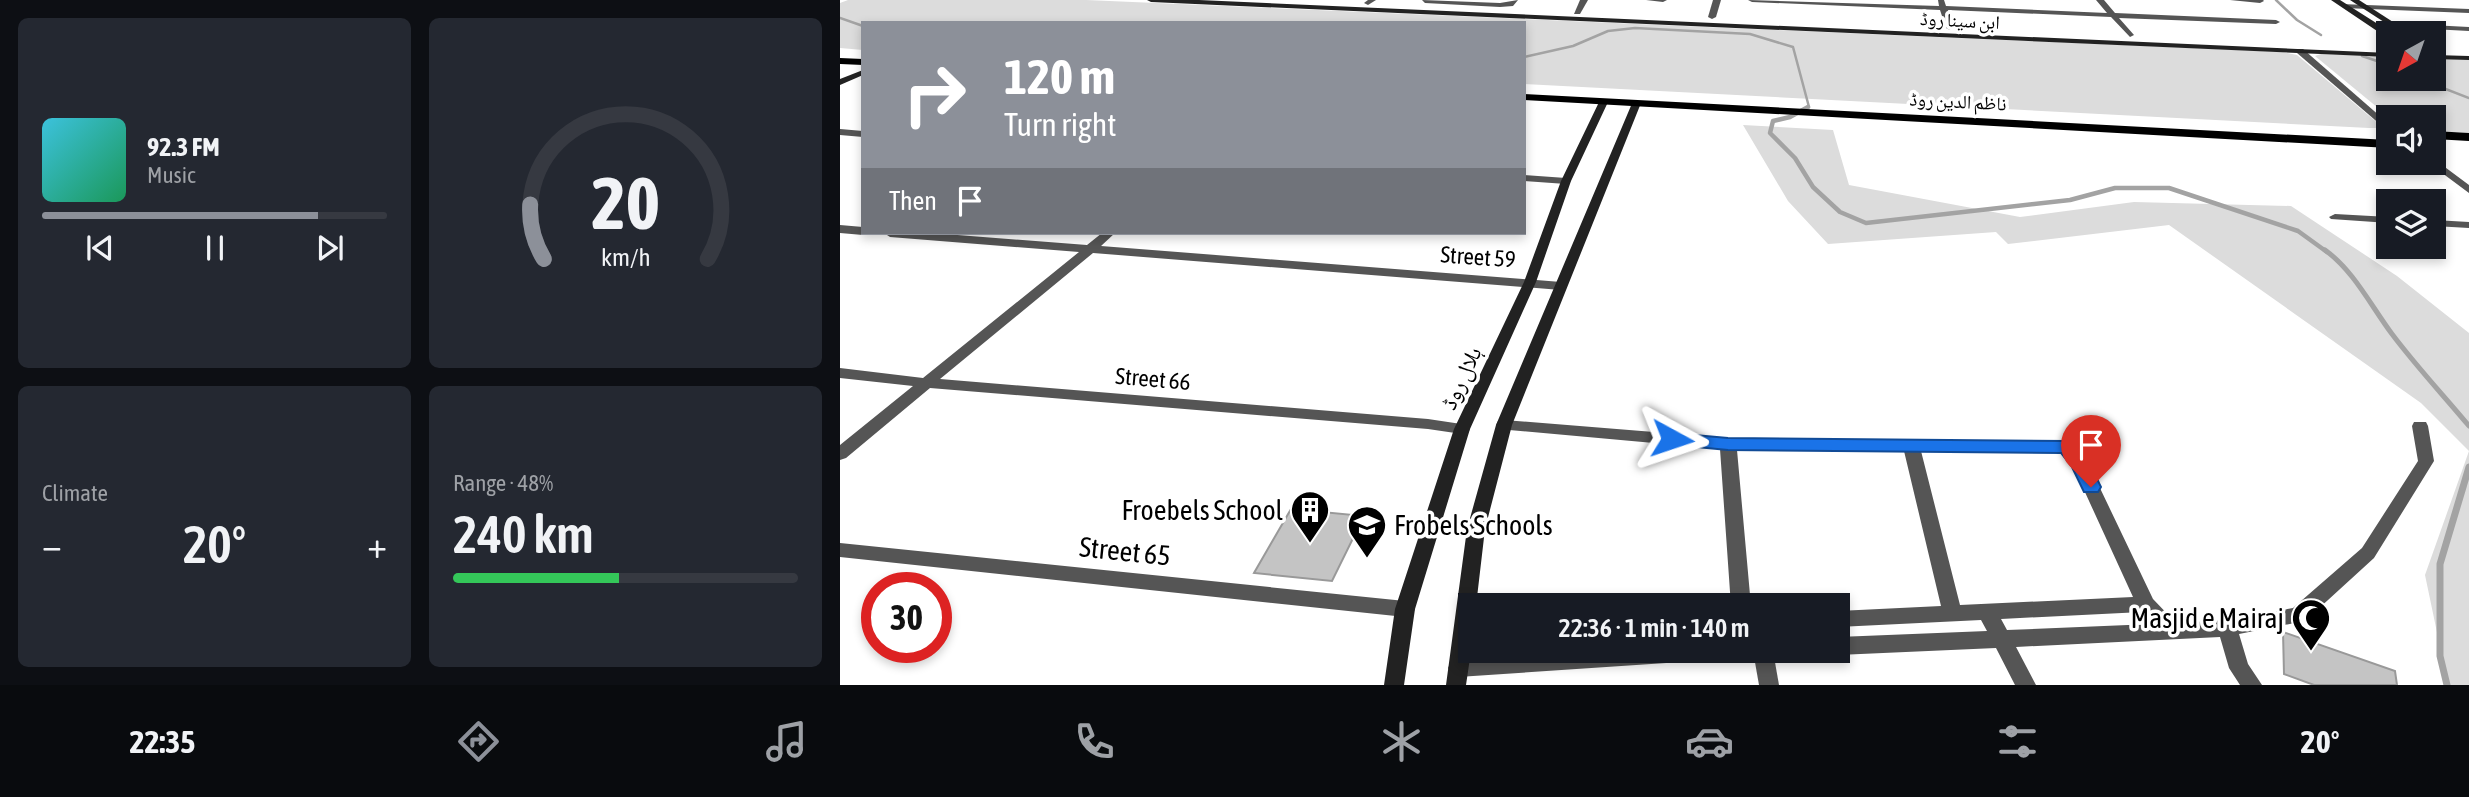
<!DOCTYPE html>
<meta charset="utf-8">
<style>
body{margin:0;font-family:"Asap Condensed","Noto Naskh Arabic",sans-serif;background:#242831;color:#f1f3f6;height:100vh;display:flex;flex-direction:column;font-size:26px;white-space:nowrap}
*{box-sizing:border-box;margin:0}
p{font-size:23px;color:#9ea1a6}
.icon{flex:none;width:38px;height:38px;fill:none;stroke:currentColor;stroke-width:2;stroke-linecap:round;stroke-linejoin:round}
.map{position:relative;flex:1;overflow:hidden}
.drawer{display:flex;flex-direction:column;gap:18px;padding:18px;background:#0d0f14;width:840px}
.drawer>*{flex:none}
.top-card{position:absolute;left:21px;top:21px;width:665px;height:214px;border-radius:0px;box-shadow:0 4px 10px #0003;background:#8c9099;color:#fff;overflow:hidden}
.needle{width:46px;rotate:220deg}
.fabs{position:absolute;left:1536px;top:21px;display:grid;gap:14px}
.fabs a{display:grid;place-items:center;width:70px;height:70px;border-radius:0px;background:#171b24;box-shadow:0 4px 10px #0003;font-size:35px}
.speed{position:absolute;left:21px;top:572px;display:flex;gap:14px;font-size:35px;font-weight:700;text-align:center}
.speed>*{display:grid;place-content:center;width:91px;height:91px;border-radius:50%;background:#171b24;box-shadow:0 4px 10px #0003;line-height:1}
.speed .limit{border:10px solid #d22;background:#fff;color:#111}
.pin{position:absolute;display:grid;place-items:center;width:60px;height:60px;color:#fff;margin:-72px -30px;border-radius:50% 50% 50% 0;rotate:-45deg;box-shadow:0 0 7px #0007}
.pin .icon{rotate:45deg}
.me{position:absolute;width:77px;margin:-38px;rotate:95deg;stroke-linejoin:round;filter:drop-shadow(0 0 5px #0008)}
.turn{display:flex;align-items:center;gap:24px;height:147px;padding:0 28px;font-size:32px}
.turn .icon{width:91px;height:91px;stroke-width:2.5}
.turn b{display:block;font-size:49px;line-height:60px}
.then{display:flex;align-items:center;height:66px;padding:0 28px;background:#0003;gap:14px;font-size:26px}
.big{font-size:52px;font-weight:600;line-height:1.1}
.drawer .widget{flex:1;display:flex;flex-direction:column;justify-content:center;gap:10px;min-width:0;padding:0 24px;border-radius:10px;background:#242831}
.drawer .dial{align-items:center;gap:0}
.dial svg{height:182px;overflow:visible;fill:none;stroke:#363941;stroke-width:7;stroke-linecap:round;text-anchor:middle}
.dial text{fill:#f1f3f6;stroke:none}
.song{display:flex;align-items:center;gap:21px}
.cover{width:84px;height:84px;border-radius:10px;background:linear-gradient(135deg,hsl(190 70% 55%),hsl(150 70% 35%))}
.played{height:7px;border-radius:4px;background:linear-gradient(90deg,#8c9099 80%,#363941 80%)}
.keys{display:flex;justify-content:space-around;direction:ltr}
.heat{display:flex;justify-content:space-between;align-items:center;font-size:38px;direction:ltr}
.charge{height:10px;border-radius:5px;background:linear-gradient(90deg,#34c759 48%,#363941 0)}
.drawer .tiles{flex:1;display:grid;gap:18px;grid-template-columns:repeat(2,1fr)}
.trip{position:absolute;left:618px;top:593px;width:392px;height:70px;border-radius:0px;background:#171b24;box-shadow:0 4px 10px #0003;font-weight:600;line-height:70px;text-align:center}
.tabs{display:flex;height:112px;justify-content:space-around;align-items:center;background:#090b0e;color:#9ea1a6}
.tabs .icon{width:49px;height:49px}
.tabs .active{color:#8c9099}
.tabs b{font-size:32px;color:#f1f3f6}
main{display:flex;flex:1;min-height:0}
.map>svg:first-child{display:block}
</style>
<main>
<section class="drawer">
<div class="tiles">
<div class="widget">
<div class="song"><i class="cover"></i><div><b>92.3 FM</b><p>Music</p></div></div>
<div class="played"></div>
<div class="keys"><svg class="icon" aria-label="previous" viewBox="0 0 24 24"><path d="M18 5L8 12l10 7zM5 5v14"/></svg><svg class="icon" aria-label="pause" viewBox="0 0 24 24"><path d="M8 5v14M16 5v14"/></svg><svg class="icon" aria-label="next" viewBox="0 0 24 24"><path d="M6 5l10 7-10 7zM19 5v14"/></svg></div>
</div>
<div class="widget dial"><svg viewBox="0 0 100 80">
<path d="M14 69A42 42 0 1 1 86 69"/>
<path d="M14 69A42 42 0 0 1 8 45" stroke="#8c9099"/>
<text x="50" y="56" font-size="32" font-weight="700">20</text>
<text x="50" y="72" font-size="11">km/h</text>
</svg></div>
<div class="widget"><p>Climate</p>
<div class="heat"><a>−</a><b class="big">20°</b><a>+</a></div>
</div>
<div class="widget"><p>Range · 48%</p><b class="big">240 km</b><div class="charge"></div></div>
</div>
</section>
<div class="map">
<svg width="1629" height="685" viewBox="0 0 1629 685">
<rect width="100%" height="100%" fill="#fff"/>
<!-- green -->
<g fill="#dcdcdc">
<polygon points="8,0 246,0 1443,52 1457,55 1540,125 1540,128 1529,128 684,84 684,23 23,23 23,50 0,48 0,3"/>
<polygon points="1481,54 1549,56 1549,79 1594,79 1594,58 1629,60 1629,133 1594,131 1594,117 1549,117 1475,56"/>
<polygon points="903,125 993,130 1009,185 1180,217 1294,202 1451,206 1557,276 1629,333 1629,685 1608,685 1585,575 1629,451 1581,403 1329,225 1168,244 1156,232 988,244 948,201"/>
</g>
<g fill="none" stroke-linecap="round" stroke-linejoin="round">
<!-- stream-far3 -->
<g stroke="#a3a3a3" stroke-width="2.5">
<polyline points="1436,0 1457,20 1481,35"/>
<polyline points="0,18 23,26"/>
<polyline points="1522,56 1549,65"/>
<polyline points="684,57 733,46 768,31 795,28 910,34 953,47 969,107 965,109"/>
<polyline points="1580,79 1629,98"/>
</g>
<!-- stream-far2 -->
<polyline stroke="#a3a3a3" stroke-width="4.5" points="968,107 950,117 933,121 930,133 955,158 973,187 1000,212 1026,223 1230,200 1275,188 1329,188 1458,231 1487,252"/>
<!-- stream-far1 -->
<path stroke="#a3a3a3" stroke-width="5" d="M1485,250C1514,271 1531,306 1552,334C1576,366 1604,396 1629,426"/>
<!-- stream -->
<polyline stroke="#a3a3a3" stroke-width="7" points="1607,685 1600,656 1600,564 1629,467"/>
</g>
<!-- building -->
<g fill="#c4c4c4" stroke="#999" stroke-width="2">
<polygon points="451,509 524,516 492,581 414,573"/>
<polygon points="1443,632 1555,671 1557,685 1474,685 1444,674"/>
</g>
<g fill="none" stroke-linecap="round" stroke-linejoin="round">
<!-- street -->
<g fill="#555" fill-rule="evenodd">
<polygon points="528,0 536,0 528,5 524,3"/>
<polygon points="582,0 660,3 678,0 673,6 660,7 585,3"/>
<polygon points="740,0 748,0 740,14 734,14"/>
<polygon points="806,0 827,0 823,2"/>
<polygon points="873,0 881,0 876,17 872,19 868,17"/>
<polygon points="908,0 1099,6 1098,0 1104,0 1106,6 1267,13 1256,0 1264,0 1275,13 1436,20 1440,22 1436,24 1279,18 1294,35 1290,37 1271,17 1108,10 1114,28 1110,30 1106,28 1100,10 912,2"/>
<polygon points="1390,0 1423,0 1424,1 1420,3"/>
<polygon points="1501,4 1629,9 1629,13 1504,8"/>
<polygon points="1551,23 1629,27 1629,31 1554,27 1551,27"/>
<polygon points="1457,49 1463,49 1549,124 1549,132 1457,53"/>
<polygon points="0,129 23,131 23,137 0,135"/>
<polygon points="1594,159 1629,185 1629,193 1590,164 1594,163"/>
<polygon points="684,175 726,178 731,181 726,184 684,181"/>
<polygon points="1495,214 1549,217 1549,223 1491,219 1489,217"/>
<polygon points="1594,220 1629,222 1629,228 1594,226"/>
<polygon points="0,225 23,227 23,233 28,233 23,235 0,233"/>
<polygon points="44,233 92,233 247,245 262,233 275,233 261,246 721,282 727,286 721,290 253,253 100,379 588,419 628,425 630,429 628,433 622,434 588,429 90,388 6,458 0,460 0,445 73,386 0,378 0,368 83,378 239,252 50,237"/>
<path d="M664,420L888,438L1232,443L1248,463L1313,599L1336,623L1387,620L1453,608L1522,548L1578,461L1572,426L1574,422H1586L1588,426L1594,461L1534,558L1465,621L1399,634L1408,664L1422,685H1400L1389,668L1380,637L1176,647L1196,685H1175L1156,648L998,655L990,651H998V637L1147,631L1141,620L998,627V611L1101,606L1064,451L897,450L911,606H891L880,449L658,429L656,425L658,421ZM1081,451L1222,453L1233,466L1293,597L1120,605ZM1302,612L1312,624L1167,630L1161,619Z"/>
<polygon points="0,543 565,601 572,603 575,609 572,615 565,617 0,557"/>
<polygon points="737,651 881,651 878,657 871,660 618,677 611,674 608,668 611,662 618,659"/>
<polygon points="913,651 933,651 939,685 919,685"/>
</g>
<!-- secondary -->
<g fill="#222" fill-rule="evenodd">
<polygon points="307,0 359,0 1549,53 1549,57 311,2"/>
<polygon points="1491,0 1500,0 1552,33 1549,33 1549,37 1546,37"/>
<polygon points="1510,0 1519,0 1570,33 1561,33"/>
<polygon points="1594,55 1629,56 1629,60 1594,59"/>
<polygon points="23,70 23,75 0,85 0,79"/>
<polygon points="760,100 768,102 731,181 696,282 630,429 575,609 564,685 544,685 555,609 614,429 684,282 721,181"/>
<polygon points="793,101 801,103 672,425 645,529 636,606 630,606 631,651 626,685 606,685 627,529 656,425"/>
</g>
<!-- primary -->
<g fill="#000" fill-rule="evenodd">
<polygon points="0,58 23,59 23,65 0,64"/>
<polygon points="684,94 1549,140 1549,148 684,100"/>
<polygon points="1594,131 1629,133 1629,141 1594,139"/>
</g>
</g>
<!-- route -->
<path fill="#1a73e8" stroke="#114b97" stroke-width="2" d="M832,433L888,438L1226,441C1244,446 1253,471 1261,487L1258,492H1244L1232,467L1221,453L888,450L825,444L823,439L825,435Z"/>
<!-- icons -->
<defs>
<g id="building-pin" transform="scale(2.0125)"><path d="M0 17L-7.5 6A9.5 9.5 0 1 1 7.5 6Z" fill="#000" stroke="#fff"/><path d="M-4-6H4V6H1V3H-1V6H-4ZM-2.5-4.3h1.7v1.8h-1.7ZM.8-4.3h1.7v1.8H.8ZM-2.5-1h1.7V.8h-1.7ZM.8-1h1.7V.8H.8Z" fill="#fff"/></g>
<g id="school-pin" transform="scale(2.0125)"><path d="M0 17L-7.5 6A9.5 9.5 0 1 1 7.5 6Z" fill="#000" stroke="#fff"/><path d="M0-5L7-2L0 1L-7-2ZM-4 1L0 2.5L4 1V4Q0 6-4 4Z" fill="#fff"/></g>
<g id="mosque-pin" transform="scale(2.0125)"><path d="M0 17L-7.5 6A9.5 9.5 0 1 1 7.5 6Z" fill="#000" stroke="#fff"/><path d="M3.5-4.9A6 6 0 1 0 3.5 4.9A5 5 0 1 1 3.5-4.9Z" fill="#fff"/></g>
</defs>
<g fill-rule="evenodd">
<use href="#building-pin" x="470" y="510"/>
<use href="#school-pin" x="527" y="525"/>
<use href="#mosque-pin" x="1471" y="618"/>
</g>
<g text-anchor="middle" stroke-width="7" stroke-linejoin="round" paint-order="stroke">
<!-- far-street labels -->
<g font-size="19" fill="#000" stroke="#fff">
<text transform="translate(1120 20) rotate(3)" y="7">ابن سینا روڈ</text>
<text transform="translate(1118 101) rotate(3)" y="7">ناظم الدین روڈ</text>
</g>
<!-- street labels -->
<g font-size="23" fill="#000" stroke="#fff">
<text transform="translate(638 257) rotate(4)" y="8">Street 59</text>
<text transform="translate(621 378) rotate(-65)" y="8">ہلال روڈ</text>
<text transform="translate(313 379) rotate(5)" y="8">Street 66</text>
</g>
<!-- near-poi labels -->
<g font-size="28" fill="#000" stroke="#fff" text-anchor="end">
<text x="443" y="520">Froebels School</text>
<text x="554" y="535" text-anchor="start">Frobels Schools</text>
<text x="1444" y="628">Masjid e Mairaj</text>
</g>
<!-- near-street labels -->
<g font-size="28" fill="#000" stroke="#fff">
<text transform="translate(285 551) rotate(6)" y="10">Street 65</text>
</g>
</g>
</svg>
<div class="fabs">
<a><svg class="needle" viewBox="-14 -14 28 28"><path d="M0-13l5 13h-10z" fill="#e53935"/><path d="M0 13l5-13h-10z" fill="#9ea1a6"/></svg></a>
<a><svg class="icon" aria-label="sound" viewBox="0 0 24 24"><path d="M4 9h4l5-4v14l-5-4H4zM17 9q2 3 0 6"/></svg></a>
<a><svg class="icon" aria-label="layers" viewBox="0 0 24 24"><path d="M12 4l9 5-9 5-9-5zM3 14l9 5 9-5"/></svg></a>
</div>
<div class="speed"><div class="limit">30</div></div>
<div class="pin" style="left:1251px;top:487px;background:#d93025"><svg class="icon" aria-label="arrive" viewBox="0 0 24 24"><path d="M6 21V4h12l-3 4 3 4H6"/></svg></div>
<svg class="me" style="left:832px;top:439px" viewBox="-20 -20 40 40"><path d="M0-17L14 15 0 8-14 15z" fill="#1a73e8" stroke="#fff" stroke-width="4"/></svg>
<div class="trip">22:36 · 1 min · 140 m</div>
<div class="top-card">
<div class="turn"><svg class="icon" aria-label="right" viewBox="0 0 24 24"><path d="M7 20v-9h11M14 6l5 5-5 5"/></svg><div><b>120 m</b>Turn right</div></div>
<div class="then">Then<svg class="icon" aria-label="arrive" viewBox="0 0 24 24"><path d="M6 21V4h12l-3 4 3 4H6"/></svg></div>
</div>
</div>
</main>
<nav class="tabs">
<b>22:35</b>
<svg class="icon active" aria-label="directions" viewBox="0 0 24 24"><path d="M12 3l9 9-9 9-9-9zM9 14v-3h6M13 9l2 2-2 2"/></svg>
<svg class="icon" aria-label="music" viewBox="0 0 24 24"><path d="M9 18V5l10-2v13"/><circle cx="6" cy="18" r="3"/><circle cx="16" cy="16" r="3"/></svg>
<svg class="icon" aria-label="phone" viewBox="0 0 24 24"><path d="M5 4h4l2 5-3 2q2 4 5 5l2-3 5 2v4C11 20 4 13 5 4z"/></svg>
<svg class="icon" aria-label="climate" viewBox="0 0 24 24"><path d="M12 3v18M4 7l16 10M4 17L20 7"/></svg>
<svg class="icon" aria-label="car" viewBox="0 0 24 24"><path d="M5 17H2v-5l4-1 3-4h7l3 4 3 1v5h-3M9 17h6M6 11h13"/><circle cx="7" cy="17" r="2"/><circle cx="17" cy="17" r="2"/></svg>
<svg class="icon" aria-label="filters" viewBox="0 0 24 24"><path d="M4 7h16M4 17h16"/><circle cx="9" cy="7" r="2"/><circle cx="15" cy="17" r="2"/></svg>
<b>20°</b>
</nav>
